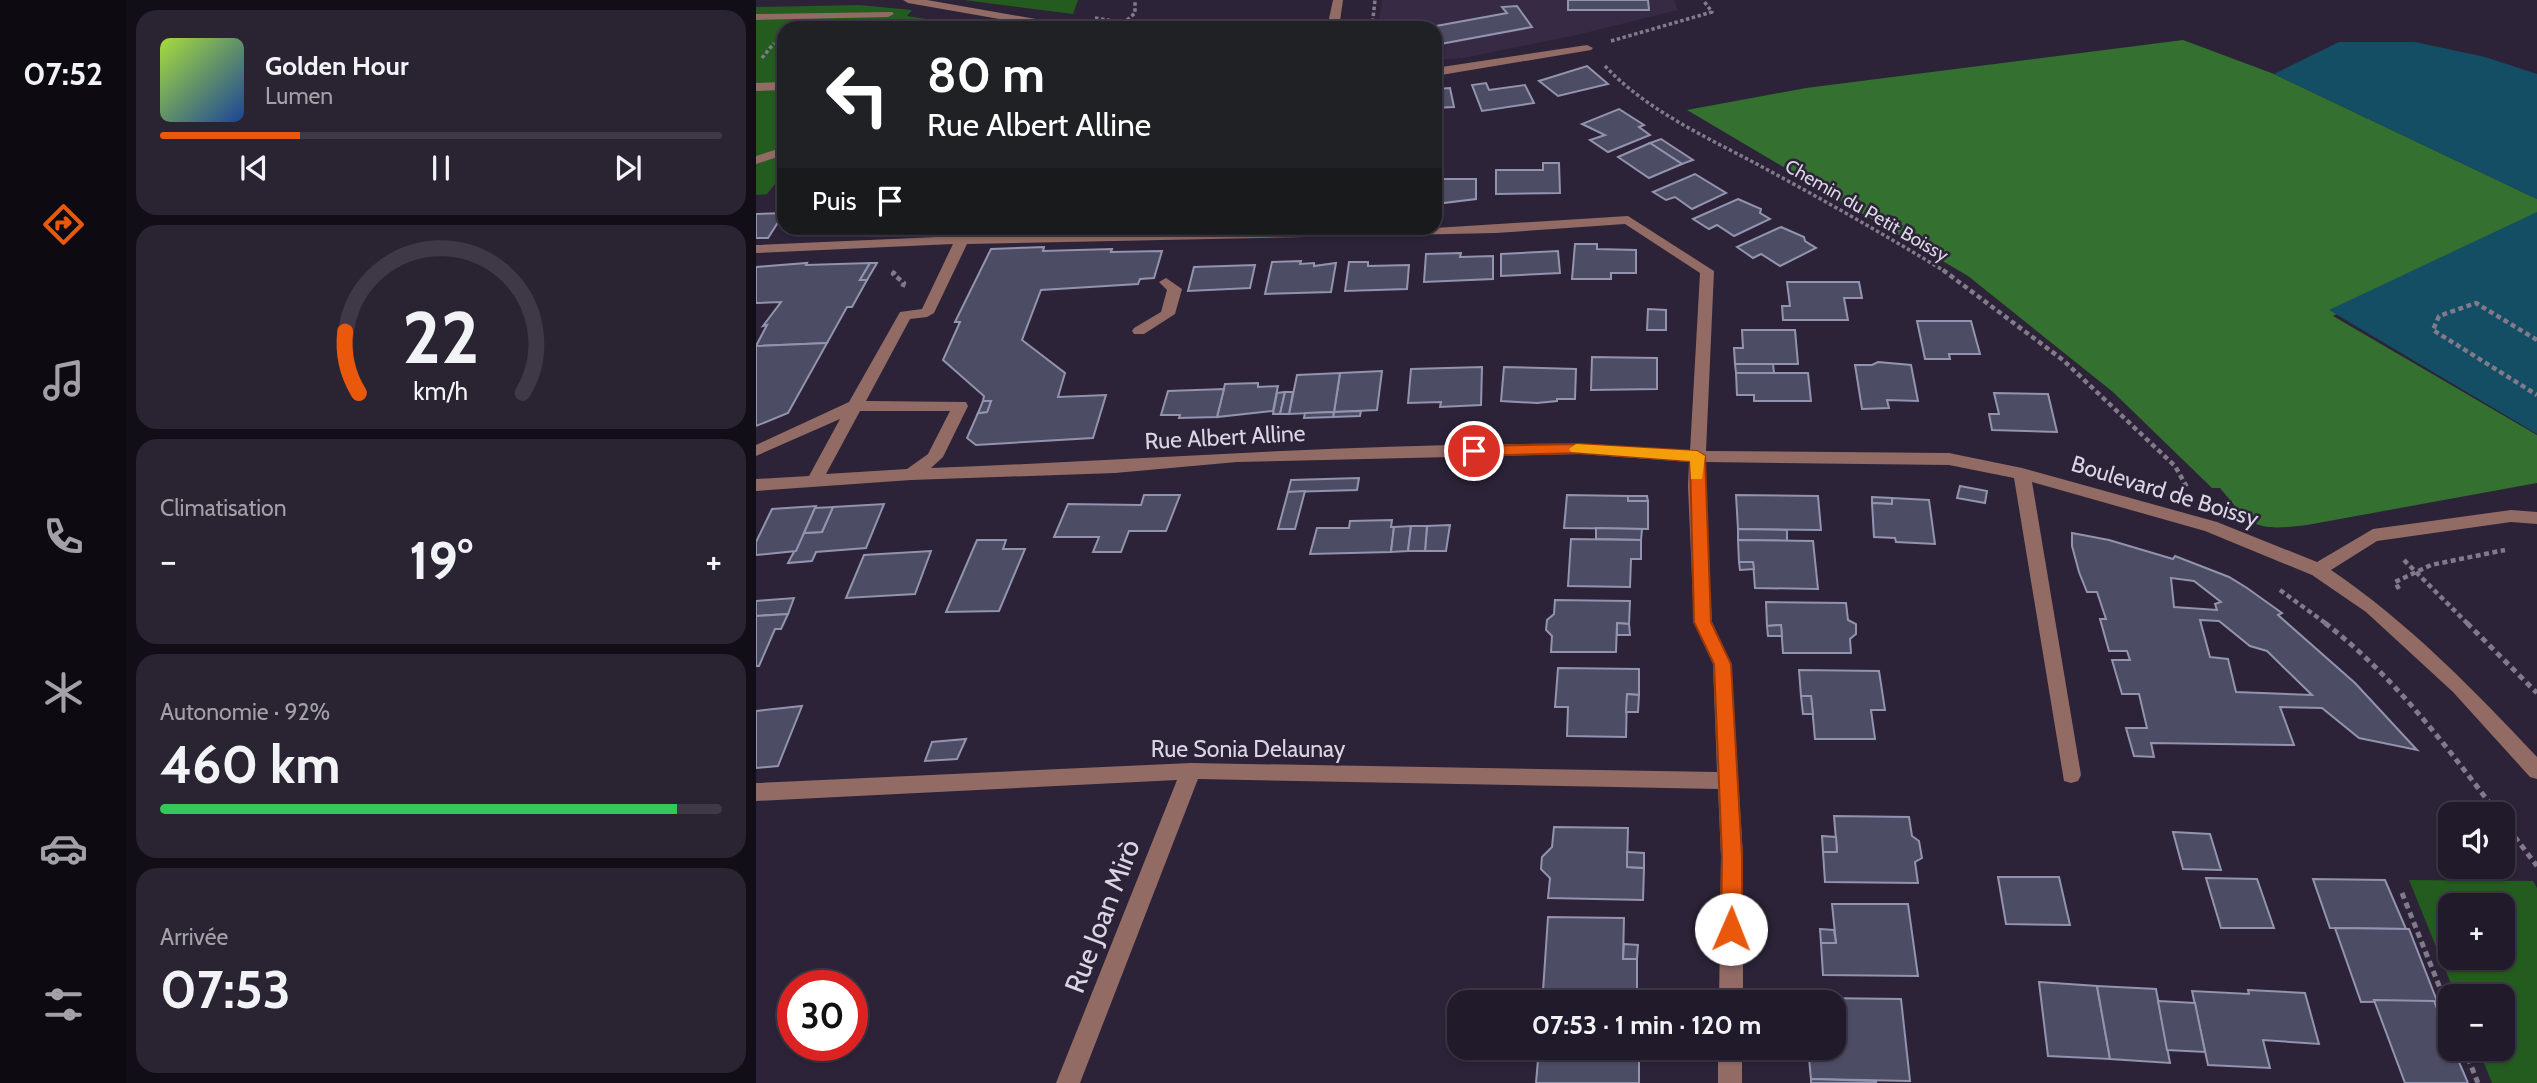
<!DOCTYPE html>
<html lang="fr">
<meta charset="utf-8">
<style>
body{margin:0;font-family:Cabin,sans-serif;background:#292332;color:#f1f3f6;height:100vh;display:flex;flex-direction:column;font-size:26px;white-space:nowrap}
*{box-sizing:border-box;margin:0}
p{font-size:23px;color:#a2a1a8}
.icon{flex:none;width:38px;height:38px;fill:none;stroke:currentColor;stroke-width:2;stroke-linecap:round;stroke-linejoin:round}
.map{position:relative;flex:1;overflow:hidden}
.sheet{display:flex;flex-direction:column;gap:10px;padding:10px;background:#120e17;width:630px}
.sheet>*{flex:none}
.guide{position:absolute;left:21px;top:21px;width:665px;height:214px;border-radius:21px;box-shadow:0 2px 5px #0004,0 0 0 2px #3e3847;background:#202124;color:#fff;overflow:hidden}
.buttons{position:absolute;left:1682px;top:802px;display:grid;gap:14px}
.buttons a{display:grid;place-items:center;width:77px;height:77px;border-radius:14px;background:#211a2a;box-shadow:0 2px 5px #0004,0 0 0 2px #3e3847;font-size:35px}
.speed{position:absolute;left:21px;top:970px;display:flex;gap:14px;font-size:35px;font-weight:700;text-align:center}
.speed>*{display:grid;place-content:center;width:91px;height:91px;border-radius:50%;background:#211a2a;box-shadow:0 2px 5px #0004,0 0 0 2px #3e3847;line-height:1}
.speed .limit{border:10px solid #d22;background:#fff;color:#111}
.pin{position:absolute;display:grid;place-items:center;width:60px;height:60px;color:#fff;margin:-30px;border:4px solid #fff;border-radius:50%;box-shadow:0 2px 7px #0007}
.me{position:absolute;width:77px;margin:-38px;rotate:1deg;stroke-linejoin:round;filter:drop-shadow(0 0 5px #0008)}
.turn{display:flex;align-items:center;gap:24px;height:147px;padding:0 35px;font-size:32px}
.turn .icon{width:91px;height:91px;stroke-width:2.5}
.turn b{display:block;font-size:49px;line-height:60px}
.then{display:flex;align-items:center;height:66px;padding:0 35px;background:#0003;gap:14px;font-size:26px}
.big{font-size:52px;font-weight:800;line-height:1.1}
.sheet .tile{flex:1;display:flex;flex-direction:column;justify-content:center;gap:10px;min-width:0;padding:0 24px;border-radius:21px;background:#292332}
.sheet .dial{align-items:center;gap:0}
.dial svg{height:182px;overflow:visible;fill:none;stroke:#3e3847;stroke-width:7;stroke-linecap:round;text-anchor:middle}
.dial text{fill:#f1f3f6;stroke:none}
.song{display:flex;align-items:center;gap:21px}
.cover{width:84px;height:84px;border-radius:10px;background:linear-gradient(135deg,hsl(80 70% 55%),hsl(220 70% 35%))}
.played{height:7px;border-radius:4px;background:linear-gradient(90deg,#ea580c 25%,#3e3847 25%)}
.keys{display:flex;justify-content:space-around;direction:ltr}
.heat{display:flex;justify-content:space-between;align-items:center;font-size:38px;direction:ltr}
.charge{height:10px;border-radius:5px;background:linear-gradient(90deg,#34c759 92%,#3e3847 0)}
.trip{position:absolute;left:691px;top:990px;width:399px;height:70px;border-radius:21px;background:#211a2a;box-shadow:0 2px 5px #0004,0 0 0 2px #3e3847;font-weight:800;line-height:70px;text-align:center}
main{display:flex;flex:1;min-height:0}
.menu{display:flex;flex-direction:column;width:126px;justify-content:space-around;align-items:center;background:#0d0a11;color:#a2a1a8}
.menu .icon{width:49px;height:49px}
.menu .selected{color:#ea580c}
.menu b{font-size:32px;color:#f1f3f6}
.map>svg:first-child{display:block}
</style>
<main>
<nav class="menu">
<b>07:52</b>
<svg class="icon selected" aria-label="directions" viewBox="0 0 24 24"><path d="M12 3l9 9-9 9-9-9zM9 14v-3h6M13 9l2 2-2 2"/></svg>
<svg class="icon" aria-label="music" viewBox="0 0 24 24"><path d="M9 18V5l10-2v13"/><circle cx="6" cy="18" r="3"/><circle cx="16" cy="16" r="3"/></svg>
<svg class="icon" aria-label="phone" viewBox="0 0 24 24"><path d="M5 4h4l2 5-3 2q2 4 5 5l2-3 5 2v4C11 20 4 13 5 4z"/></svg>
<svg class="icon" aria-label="climate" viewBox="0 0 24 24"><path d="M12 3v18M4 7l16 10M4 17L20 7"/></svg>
<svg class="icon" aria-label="car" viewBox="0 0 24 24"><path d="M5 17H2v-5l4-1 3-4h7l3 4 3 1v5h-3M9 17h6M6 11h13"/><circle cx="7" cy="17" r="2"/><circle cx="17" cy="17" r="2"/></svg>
<svg class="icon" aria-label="filters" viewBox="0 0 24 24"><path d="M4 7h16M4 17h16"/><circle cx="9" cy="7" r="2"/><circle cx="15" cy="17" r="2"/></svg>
</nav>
<section class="sheet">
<div class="tile">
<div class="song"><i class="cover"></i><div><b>Golden Hour</b><p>Lumen</p></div></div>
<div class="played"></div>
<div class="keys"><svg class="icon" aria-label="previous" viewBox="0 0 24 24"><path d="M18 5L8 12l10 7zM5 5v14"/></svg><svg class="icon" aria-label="pause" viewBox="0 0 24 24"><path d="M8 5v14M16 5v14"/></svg><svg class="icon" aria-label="next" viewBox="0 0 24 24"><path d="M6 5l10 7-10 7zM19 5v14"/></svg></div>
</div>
<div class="tile dial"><svg viewBox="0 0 100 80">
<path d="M14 69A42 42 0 1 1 86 69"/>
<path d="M14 69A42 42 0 0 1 8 42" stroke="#ea580c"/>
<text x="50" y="56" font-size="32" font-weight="700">22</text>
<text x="50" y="72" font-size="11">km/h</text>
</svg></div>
<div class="tile"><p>Climatisation</p>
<div class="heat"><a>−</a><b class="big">19°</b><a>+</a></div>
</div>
<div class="tile"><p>Autonomie · 92%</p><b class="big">460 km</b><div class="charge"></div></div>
<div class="tile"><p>Arrivée</p><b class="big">07:53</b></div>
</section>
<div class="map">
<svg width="1781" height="1083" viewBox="0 0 1781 1083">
<rect width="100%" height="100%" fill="#2c2338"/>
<!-- built -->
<polygon fill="#362a45" points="626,0 918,0 922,10 821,35 707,58 679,60 679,28 622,28"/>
<!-- green -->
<g fill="#245b1f" fill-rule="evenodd">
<polygon points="208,0 322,0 317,14"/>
<polygon points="103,5 156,10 151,16 228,28 28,28 28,173 11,194 0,195 0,7"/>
<path d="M1653,880L1777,881L1781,888V1083H1736L1722,1048H1746V996H1700ZM1694,905H1746V957H1694Z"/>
</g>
<!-- forest -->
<path fill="#34702f" d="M1427,40L1518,74L1781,199V213L1577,316L1781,435V483L1551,525C1498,531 1497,528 1464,488H1456L1357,392L1212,276L931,110L1050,88Z"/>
<!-- water -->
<g fill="#134e65">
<polygon points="1583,42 1659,42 1729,57 1781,74 1781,199 1518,74"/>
<polygon points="1781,212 1781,434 1573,310"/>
</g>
<!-- building -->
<g fill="#4c4c64" stroke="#9293ae" stroke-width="2" fill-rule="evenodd">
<polygon points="812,0 892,0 893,10 812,10"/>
<polygon points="761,6 776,27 679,45 679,28 669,28 751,13 746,7"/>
<polygon points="831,66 852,84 802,96 783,81"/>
<polygon points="730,83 733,90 769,85 778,103 726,111 716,85"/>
<polygon points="694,88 698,107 679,108 679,89"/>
<polygon points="863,109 888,125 883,127 894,135 852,152 834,140 849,135 826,124"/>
<polygon points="905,139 937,160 926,164 894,143"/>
<polygon points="894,143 926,164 893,178 862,157"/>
<polygon points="787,163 803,163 804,193 740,194 740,170 787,170"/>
<polygon points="939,174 970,193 936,209 919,197 910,200 897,192"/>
<polygon points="679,179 720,179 720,199 679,204"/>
<polygon points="982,199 1005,209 1004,213 1014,219 978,236 961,225 953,229 937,219"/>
<polygon points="28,213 12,238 0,238 0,214"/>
<polygon points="1025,227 1048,237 1049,241 1060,248 1024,266 1005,254 997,258 981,247"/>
<polygon points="36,228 135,228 134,230 104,233 32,233"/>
<polygon points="147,228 219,228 145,231"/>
<polygon points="819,244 841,244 841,249 880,250 880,273 855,273 855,279 816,279"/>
<polygon points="288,247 287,251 356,249 355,252 406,251 398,278 384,279 382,284 285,290 266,340 309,373 302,397 350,395 337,438 220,445 211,438 222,413 231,412 235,401 227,401 228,396 187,360 204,322 199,322 235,249"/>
<polygon points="802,251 804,273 745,276 745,254"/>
<polygon points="705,253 704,257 737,256 737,279 668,282 670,254"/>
<polygon points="545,261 544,264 558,263 558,266 580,263 575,292 509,294 516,262"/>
<polygon points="593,262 612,262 612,266 653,265 651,289 589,291"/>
<polygon points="51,263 50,265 114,263 104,280 111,280 96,307 91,307 71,343 0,346 11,325 7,326 25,302 0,303 0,267"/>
<polygon points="114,263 121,263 111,280 104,280"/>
<polygon points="499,265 494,288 432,291 438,267"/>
<polygon points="1031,282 1103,282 1106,298 1088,298 1092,320 1027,320 1026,306 1034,306"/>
<polygon points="892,309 910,310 910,330 891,330"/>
<polygon points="1161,321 1215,321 1224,354 1193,354 1194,359 1169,359"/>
<polygon points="986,330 1039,330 1042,364 979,364 978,348 987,348"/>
<polygon points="71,343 32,413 0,426 0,346"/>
<polygon points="836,357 901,358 901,389 835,390"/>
<polygon points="1122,362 1155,365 1162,401 1131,400 1133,408 1106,409 1099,365 1116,365"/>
<polygon points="979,364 1017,364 1018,373 980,373"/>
<polygon points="726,367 725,405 684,407 685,402 652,403 655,369"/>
<polygon points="748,367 820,369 819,399 801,399 801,401 781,403 745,401"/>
<polygon points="626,371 621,410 578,412 584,373"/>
<polygon points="584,373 578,412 533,414 541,375"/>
<polygon points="980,373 1052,373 1055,401 998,401 998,395 981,395"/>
<polygon points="502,383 502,387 522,386 517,411 461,417 469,384"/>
<polygon points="468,389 461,417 423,418 424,415 405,415 412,391"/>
<polygon points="529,392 524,414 517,414 521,393"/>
<polygon points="529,392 537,392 533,414 524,414"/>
<polygon points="1238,393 1292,394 1301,432 1236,430 1233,414 1243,414"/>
<polygon points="227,401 235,401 231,412 222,413"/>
<polygon points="605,411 604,416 577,417 578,412"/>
<polygon points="578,412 577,417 548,418 549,413"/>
<polygon points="603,478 601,490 532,492 535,480"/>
<polygon points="1204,486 1231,491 1229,503 1201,498"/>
<polygon points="549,491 539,529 522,529 532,492"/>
<polygon points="388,495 424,495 410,531 373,531 365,552 337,552 343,537 298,537 312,504 385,505"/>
<polygon points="811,495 872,496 872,501 892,501 892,529 808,528"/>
<polygon points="980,495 1062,496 1065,530 982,529"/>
<polygon points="872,496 891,496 892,501 872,501"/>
<polygon points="1116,497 1136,498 1136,504 1116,503"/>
<polygon points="1136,498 1173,500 1179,544 1140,542 1139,538 1118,537 1116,503 1136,504"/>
<polygon points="128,504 110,548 60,552 56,561 32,563 48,533 66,532 77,507"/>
<polygon points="60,506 40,551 0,555 0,542 16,509"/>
<polygon points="77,507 66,532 48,533 59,508"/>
<polygon points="636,520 635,527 638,527 635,552 554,554 561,528 593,528 594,521"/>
<polygon points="694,525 690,551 669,551 671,526"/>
<polygon points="655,526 652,551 635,552 638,527"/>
<polygon points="655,526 671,526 669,551 652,551"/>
<polygon points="840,528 886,529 885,540 840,539"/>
<polygon points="982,529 1031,530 1031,541 982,540"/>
<path d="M1316,533L1353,540L1417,559L1419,556L1473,577L1491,588L1526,613L1522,615L1599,683L1661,750L1603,738L1566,708L1524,707L1538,745L1395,743L1398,757L1378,756L1370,728H1391L1383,694H1366L1356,660H1374L1371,651H1353L1344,619H1350L1341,592H1331L1323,572L1316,546ZM1415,578L1438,581L1465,602L1459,604L1461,610L1418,607ZM1444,620L1463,621L1494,646L1511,651L1556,695L1480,692L1472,659L1454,657Z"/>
<polygon points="815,539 885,540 885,559 875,559 874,587 812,586"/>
<polygon points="221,540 250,540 247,549 269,549 243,611 190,612"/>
<polygon points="982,540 1057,541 1062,589 999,588 997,562 983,562"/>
<polygon points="175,551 159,594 90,598 108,555"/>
<polygon points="983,562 997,562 998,569 984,570"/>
<polygon points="38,598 32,614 0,616 0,601"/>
<polygon points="799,600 874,601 873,624 861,623 860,652 795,652 796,636 790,630 791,620 798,614"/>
<polygon points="1010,602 1090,603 1092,620 1100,624 1100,634 1094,639 1095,653 1027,653 1025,625 1011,626"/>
<polygon points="32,614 25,629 19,629 3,666 0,666 0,616"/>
<polygon points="861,623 873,624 874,635 861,635"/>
<polygon points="1025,625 1026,636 1012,636 1011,626"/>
<polygon points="802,668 883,669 883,695 871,694 870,737 811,736 812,707 799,707"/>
<polygon points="1043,670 1123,671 1129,710 1115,710 1119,739 1059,739 1055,696 1045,696"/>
<polygon points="871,694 883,695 882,712 870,712"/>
<polygon points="1045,696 1055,696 1057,714 1047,714"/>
<polygon points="46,706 22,766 0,768 0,711"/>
<polygon points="210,739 201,759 169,761 176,742"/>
<polygon points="1078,816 1153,817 1156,836 1163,841 1166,858 1159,862 1162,883 1069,882 1067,852 1081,852"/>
<polygon points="798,827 872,828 871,867 888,868 887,900 792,898 794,878 785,869 786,857 796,847"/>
<polygon points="1417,832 1454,834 1465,870 1427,869"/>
<polygon points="1066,836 1080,837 1081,852 1067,852"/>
<polygon points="871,852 888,853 888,868 871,867"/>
<polygon points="1242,877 1303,877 1314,925 1250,924"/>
<polygon points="1450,878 1501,879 1518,928 1465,928"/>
<polygon points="1557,879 1629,880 1650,929 1574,928"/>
<polygon points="1076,904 1152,904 1162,976 1067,975 1065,943 1080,943"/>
<polygon points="792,917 868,918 867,959 881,959 881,993 787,991"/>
<polygon points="1579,928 1653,929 1681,1001 1605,1002"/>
<polygon points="1064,929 1078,930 1080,943 1065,943"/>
<polygon points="868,944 882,945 881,959 867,959"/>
<polygon points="1283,982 1341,986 1354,1059 1292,1056"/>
<polygon points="1341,986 1400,989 1414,1063 1354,1059"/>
<polygon points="1492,990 1549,993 1563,1044 1507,1040 1514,1068 1452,1065 1436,991 1493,994"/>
<polygon points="1065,998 1145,999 1154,1081 1055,1079 1052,1048 1078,1048 1078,1003 1065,1003"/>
<polygon points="1618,1000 1678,1001 1694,1040 1694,1048 1697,1048 1712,1083 1649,1083"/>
<polygon points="1402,1001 1439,1003 1449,1052 1411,1050"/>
<polygon points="783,1048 868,1048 868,1060 883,1061 883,1083 780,1083"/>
<polygon points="868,1048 884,1048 883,1061 868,1060"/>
<polygon points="1055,1079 1120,1081 1120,1083 1055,1083"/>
</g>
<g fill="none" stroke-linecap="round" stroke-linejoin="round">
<!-- path-far2 -->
<g stroke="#817a8b" stroke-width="3.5" stroke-dasharray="3.5 2.5" stroke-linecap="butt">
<polyline points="339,18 404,28"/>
<polyline points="362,28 379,13 379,0"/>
<polyline points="616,28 619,0"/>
<polyline points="855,41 956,12 947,0"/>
<polyline points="6,58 18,43"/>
<path d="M849,66C892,112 955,139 1010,169C1071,202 1131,236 1190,272"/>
</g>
<!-- path-far1 -->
<g stroke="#817a8b" stroke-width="4.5" stroke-dasharray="5 3.5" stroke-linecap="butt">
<polyline points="1187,270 1307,360 1419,466 1432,489"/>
<polyline points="139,271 137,274 148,283 146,288"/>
<polyline points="1781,340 1720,303 1683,316 1677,330 1781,395"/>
<polyline points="1648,560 1713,625"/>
<polyline points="1643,589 1639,582 1675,565 1749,550"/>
<polyline points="1524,590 1572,625"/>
</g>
<!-- path -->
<g stroke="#817a8b" stroke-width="5" stroke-dasharray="6 4.5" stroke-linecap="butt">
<path d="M1569,623C1638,676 1690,746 1742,814"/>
<polyline points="1711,623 1781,693"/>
<polyline points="1746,820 1781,866"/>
<polyline points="1646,893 1694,1013"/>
<polyline points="1708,1048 1722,1083"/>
</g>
<!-- minor -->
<g fill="#936b65" fill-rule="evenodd">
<polygon points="147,0 171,0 314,25 320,28 295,28 152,3"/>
<polygon points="577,0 587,0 583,28 571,28"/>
<polygon points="136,12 138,14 132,17 0,20 0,14"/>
<polygon points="831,45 837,48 835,50 679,76 679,68"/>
<polygon points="28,82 28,90 0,91 0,83"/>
<polygon points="28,147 28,155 0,164 0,156"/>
<path d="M872,216L958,271L950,451L1193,453L1266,468L1461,522L1561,562L1617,529L1755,510L1781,512V524L1755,522L1621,541L1575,570C1653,623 1717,689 1781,757V779L1774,777L1697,692L1610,612L1556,575L1449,531L1276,482L1325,775L1322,781L1315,783L1308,781L1258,478L1193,465L950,462L948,486L956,622L975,664L987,856V1003H963L965,856L962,789L442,779L324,1083H300L421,780L0,801V783L435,763L961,772L957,664L938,622L932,486L933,462L824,454L481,462L359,473L155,480L0,491V479L53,476L84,419L0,456V445L93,402L144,312L166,309L197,244L0,253V245L226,235L679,228ZM869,224L944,273L934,451C896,450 859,444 822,444C606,442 391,460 175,468L187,457L212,406L210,402L110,401L154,319L171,317L178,313L211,244L740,233ZM104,411H194L172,454L151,469L70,474Z"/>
<polygon points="410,278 426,289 419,314 388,334 378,334 376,331 378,328 405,312 411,290 403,282"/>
<rect x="962" y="1048" width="24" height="35"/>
</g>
</g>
<!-- route -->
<polygon fill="#ea580c" stroke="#983908" stroke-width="2" points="824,444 941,451 949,456 955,622 975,664 986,856 986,929 983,936 975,938 968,936 965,929 966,856 958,664 938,622 934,461 824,453 718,456 711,451 718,446"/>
<!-- slow -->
<polygon fill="#f59e0b" points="820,444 941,451 949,456 946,479 935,479 934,461 815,452 813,449"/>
<g text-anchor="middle" stroke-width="5" stroke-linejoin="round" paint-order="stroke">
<!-- far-street labels -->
<g font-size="19" fill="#dad5e3" stroke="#2c2338">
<text transform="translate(1111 210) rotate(30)" y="7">Chemin du Petit Boissy</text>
</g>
<!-- street labels -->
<g font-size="23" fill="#dad5e3" stroke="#2c2338">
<text transform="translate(469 437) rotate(-3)" y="8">Rue Albert Alline</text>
<text transform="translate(1409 491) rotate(17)" y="8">Boulevard de Boissy</text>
<text x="492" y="757">Rue Sonia Delaunay</text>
</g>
<!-- near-street labels -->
<g font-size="28" fill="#dad5e3" stroke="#2c2338">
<text transform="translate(346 916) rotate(-69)" y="10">Rue Joan Mirò</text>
</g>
</g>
</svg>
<div class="buttons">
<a><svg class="icon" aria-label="sound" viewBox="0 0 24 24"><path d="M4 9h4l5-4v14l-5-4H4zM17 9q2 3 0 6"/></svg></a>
<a>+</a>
<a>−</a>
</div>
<div class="speed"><div class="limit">30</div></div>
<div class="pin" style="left:718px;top:451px;background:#d93025"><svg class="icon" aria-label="arrive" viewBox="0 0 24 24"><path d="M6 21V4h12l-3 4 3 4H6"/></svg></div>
<svg class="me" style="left:975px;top:929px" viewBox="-20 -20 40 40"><circle r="19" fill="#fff"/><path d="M0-13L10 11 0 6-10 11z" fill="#ea580c"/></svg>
<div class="trip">07:53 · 1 min · 120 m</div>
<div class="guide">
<div class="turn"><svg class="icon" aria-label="left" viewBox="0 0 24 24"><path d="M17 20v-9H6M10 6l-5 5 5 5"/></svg><div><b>80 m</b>Rue Albert Alline</div></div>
<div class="then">Puis<svg class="icon" aria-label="arrive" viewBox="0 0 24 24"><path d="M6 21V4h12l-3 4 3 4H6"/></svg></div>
</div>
</div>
</main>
